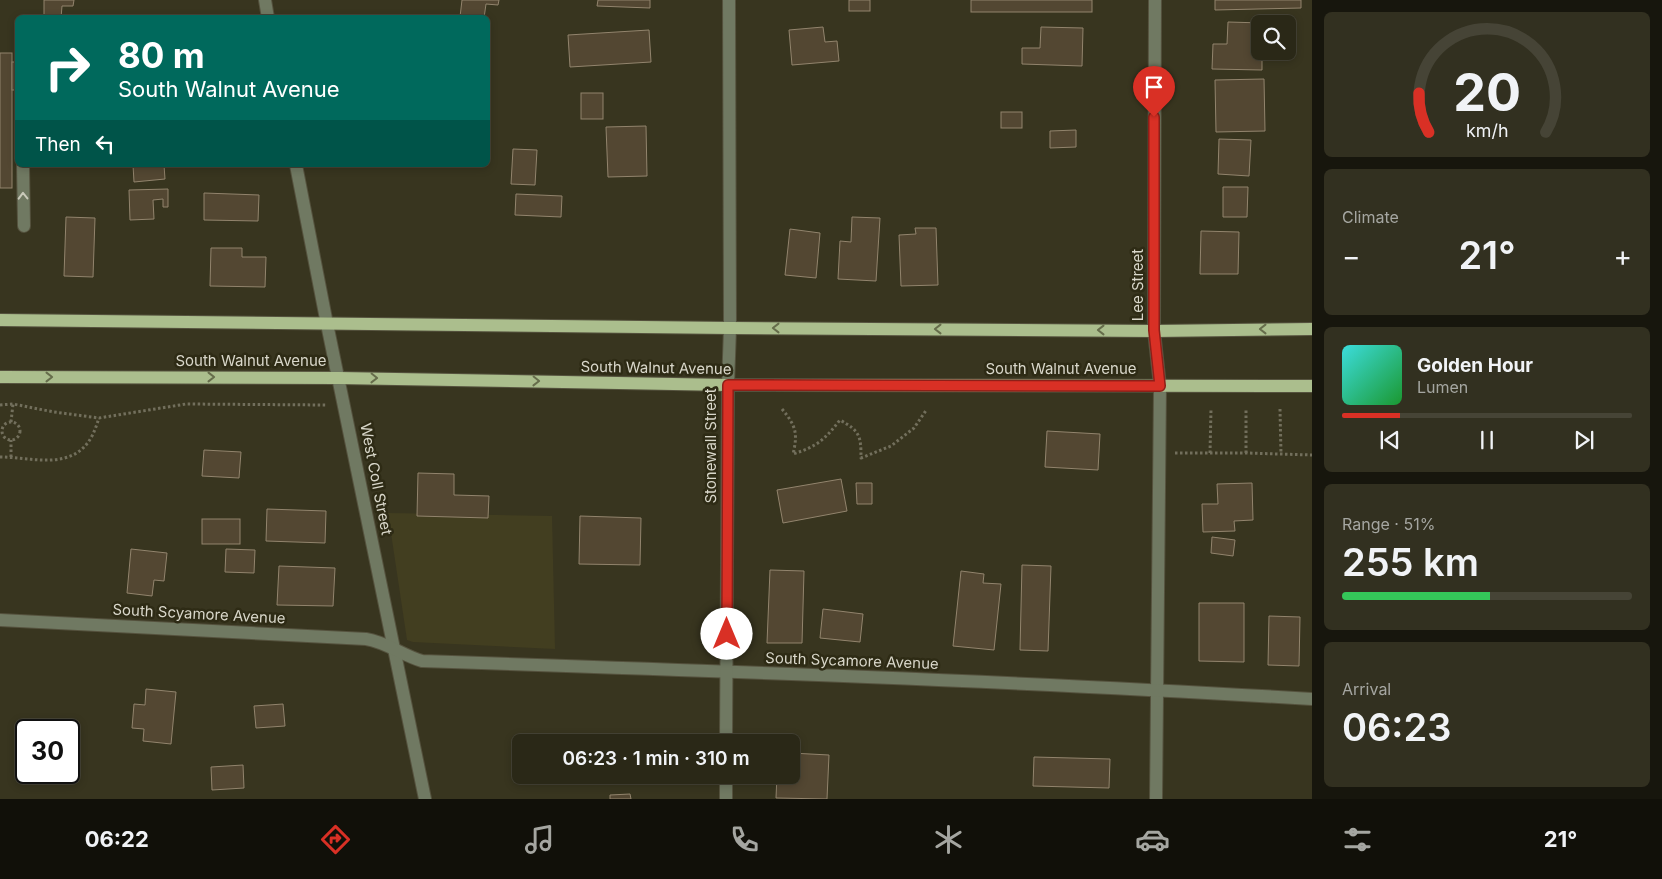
<!DOCTYPE html>
<meta charset="utf-8">
<style>
body{margin:0;font-family:Inter,sans-serif;background:#323020;color:#f1f3f6;height:100vh;display:flex;flex-direction:column;font-size:19px;white-space:nowrap}
*{box-sizing:border-box;margin:0}
p{font-size:16px;color:#a5a6a1}
.icon{flex:none;width:28px;height:28px;fill:none;stroke:currentColor;stroke-width:2;stroke-linecap:round;stroke-linejoin:round}
.map{position:relative;flex:1;overflow:hidden}
.side{display:flex;flex-direction:column;gap:12px;padding:12px;background:#17160d;width:350px}
.side>*{flex:none}
.banner{position:absolute;left:15px;top:15px;width:475px;height:152px;border-radius:8px;box-shadow:0 2px 8px #0003,0 0 0 1px #464436;background:#00695c;color:#fff;overflow:hidden}
.tools{position:absolute;left:1251px;top:15px;display:grid;gap:10px}
.tools a{display:grid;place-items:center;width:45px;height:45px;border-radius:8px;background:#2a2817;box-shadow:0 2px 8px #0003,0 0 0 1px #464436;font-size:25px}
.speed{position:absolute;left:15px;top:719px;display:flex;gap:10px;font-size:25px;font-weight:700;text-align:center}
.speed>*{display:grid;place-content:center;width:65px;height:65px;border-radius:50%;background:#2a2817;box-shadow:0 2px 8px #0003,0 0 0 1px #464436;line-height:1}
.speed .limit{border:2px solid #111;border-radius:8px;background:#fff;color:#111}
.pin{position:absolute;display:grid;place-items:center;width:42px;height:42px;color:#fff;margin:-51px -21px;border-radius:50% 50% 50% 0;rotate:-45deg;box-shadow:0 0 5px #0007}
.pin .icon{rotate:45deg}
.me{position:absolute;width:55px;margin:-28px;rotate:0deg;stroke-linejoin:round;filter:drop-shadow(0 0 4px #0008)}
.turn{display:flex;align-items:center;gap:18px;height:105px;padding:0 20px;font-size:22px}
.turn .icon{width:65px;height:65px;stroke-width:2.5}
.turn b{display:block;font-size:35px;line-height:42px}
.then{display:flex;align-items:center;height:48px;padding:0 20px;background:#0003;gap:10px;font-size:19px}
.big{font-size:38px;font-weight:600;line-height:1.1}
.side .card{flex:1;display:flex;flex-direction:column;justify-content:center;gap:8px;min-width:0;padding:0 18px;border-radius:8px;background:#323020}
.side .dial{align-items:center;gap:0}
.dial svg{height:130px;overflow:visible;fill:none;stroke:#464436;stroke-width:7;stroke-linecap:round;text-anchor:middle}
.dial text{fill:#f1f3f6;stroke:none}
.song{display:flex;align-items:center;gap:15px}
.cover{width:60px;height:60px;border-radius:8px;background:linear-gradient(135deg,hsl(180 70% 55%),hsl(130 70% 35%))}
.played{height:5px;border-radius:2px;background:linear-gradient(90deg,#d93025 20%,#464436 20%)}
.keys{display:flex;justify-content:space-around;direction:ltr}
.heat{display:flex;justify-content:space-between;align-items:center;font-size:28px;direction:ltr}
.charge{height:8px;border-radius:4px;background:linear-gradient(90deg,#34c759 51%,#464436 0)}
.trip{position:absolute;left:512px;top:734px;width:288px;height:50px;border-radius:8px;background:#2a2817;box-shadow:0 2px 8px #0003,0 0 0 1px #464436;font-weight:600;line-height:50px;text-align:center}
.tabs{display:flex;height:80px;justify-content:space-around;align-items:center;background:#111009;color:#a5a6a1}
.tabs .icon{width:35px;height:35px}
.tabs .current{color:#d93025}
.tabs b{font-size:22px;color:#f1f3f6}
main{display:flex;flex:1;min-height:0}
.map>svg:first-child{display:block}
</style>
<main>
<div class="map">
<svg width="1312" height="799" viewBox="0 0 1312 799">
<rect width="100%" height="100%" fill="#38351f"/>
<!-- built -->
<polygon fill="#423e20" points="388,513 552,516 555,649 413,642 407,640"/>
<!-- building -->
<g fill="#534732" stroke="#92846d">
<polygon points="44,0 74,0 73,6 62,6 61,18 44,18"/>
<polygon points="462,0 499,0 498,5 486,4 484,18 460,17"/>
<polygon points="598,0 650,0 650,8 597,6"/>
<rect x="849" y="0" width="21" height="11"/>
<rect x="971" y="0" width="121" height="12"/>
<polygon points="1215,0 1301,0 1301,8 1215,10"/>
<polygon points="1228,22 1263,23 1260,24 1260,51 1262,51 1262,70 1212,69 1213,44 1227,44"/>
<polygon points="823,27 825,42 837,41 839,61 792,65 789,30"/>
<polygon points="1041,27 1083,28 1082,66 1022,64 1022,48 1040,48"/>
<polygon points="649,30 651,62 570,67 568,35"/>
<rect x="0" y="53" width="12" height="135"/>
<rect x="12" y="62" width="6" height="28"/>
<polygon points="1264,79 1265,131 1216,132 1215,80"/>
<rect x="581" y="93" width="22" height="26"/>
<rect x="1001" y="112" width="21" height="16"/>
<polygon points="646,126 647,176 608,177 606,127"/>
<polygon points="1076,130 1076,147 1050,148 1050,131"/>
<polygon points="1219,139 1251,140 1249,176 1218,174"/>
<polygon points="513,149 537,150 535,185 511,184"/>
<polygon points="133,165 164,165 165,179 134,182"/>
<polygon points="1223,187 1248,187 1247,217 1223,217"/>
<polygon points="168,189 168,207 163,207 163,199 153,200 154,219 130,220 129,190"/>
<polygon points="204,193 259,195 258,221 204,220"/>
<polygon points="516,194 562,196 561,217 515,215"/>
<polygon points="66,217 95,218 93,277 64,276"/>
<polygon points="852,217 880,218 876,281 838,279 840,241 851,242"/>
<polygon points="915,228 936,228 938,285 901,286 899,235 916,234"/>
<polygon points="790,229 820,233 816,278 785,275"/>
<polygon points="1201,231 1239,232 1238,274 1200,274"/>
<polygon points="211,248 242,248 242,257 266,257 265,287 210,286"/>
<polygon points="1047,431 1100,434 1098,470 1045,467"/>
<polygon points="204,450 241,452 239,478 202,476"/>
<polygon points="418,473 454,474 454,495 489,496 488,518 417,516"/>
<polygon points="841,479 847,511 783,523 777,490"/>
<polygon points="856,483 872,483 872,504 857,504"/>
<polygon points="1252,483 1253,520 1234,521 1235,531 1203,532 1202,504 1218,504 1217,484"/>
<polygon points="267,509 326,511 325,543 266,541"/>
<polygon points="580,516 641,518 640,565 579,564"/>
<rect x="202" y="519" width="38" height="25"/>
<polygon points="1212,537 1235,540 1233,556 1211,553"/>
<polygon points="131,549 167,553 164,581 154,580 152,596 127,593"/>
<polygon points="226,549 255,550 254,573 225,572"/>
<polygon points="1022,565 1051,566 1048,651 1020,650"/>
<polygon points="279,566 335,568 333,606 277,605"/>
<polygon points="770,570 804,571 802,643 767,643"/>
<polygon points="961,571 984,574 983,583 1001,584 994,650 953,646"/>
<polygon points="1199,603 1244,603 1244,662 1199,661"/>
<polygon points="823,609 863,614 860,642 820,638"/>
<polygon points="1269,616 1300,617 1299,666 1268,665"/>
<polygon points="146,689 176,692 171,744 143,741 144,729 132,728 134,704 145,705"/>
<polygon points="283,704 285,726 256,728 254,706"/>
<polygon points="791,753 829,755 827,799 776,798 777,775 791,775"/>
<polygon points="1034,757 1110,759 1109,788 1033,786"/>
<polygon points="243,765 244,788 212,790 211,767"/>
<polygon points="630,794 631,799 610,799 610,795"/>
</g>
<g fill="none" stroke-linecap="round" stroke-linejoin="round">
<!-- minor casing -->
<g stroke="#55523e" stroke-width="14">
<g id="minor">
<polyline points="265,0 268,18"/>
<polyline points="1155,0 1154,331 1160,386 1156,799"/>
<polyline points="23,165 24,226"/>
<polyline points="296,165 327,324 425,799"/>
<path d="M0,620L366,639C386,642 402,655 422,661C719,671 1015,681 1312,699"/>
<polyline points="726,742 728,385 730,328 729,0"/>
<polyline points="726,799 726,775"/>
</g>
</g>
<!-- major casing -->
<g stroke="#55523e" stroke-width="14">
<g id="major">
<polyline points="0,320 730,328 1154,331 1312,329"/>
<polyline points="0,377 339,378 728,385 1312,386"/>
</g>
</g>
<!-- path -->
<g stroke="#726f5c" stroke-width="3" stroke-dasharray="2.5 2.5" stroke-linecap="butt">
<polyline points="0,405 13,404 54,412 99,418 186,404 327,405"/>
<path d="M782,409C796,426 798,433 793,454C818,446 824,440 840,420C860,431 861,436 861,458L891,446L914,428L927,409"/>
<polyline points="1280,409 1281,454"/>
<polyline points="11,422 13,404"/>
<circle cx="11" cy="431" r="9"/>
<polyline points="1175,453 1246,453 1312,455"/>
<polyline points="1210,453 1211,409"/>
<polyline points="1246,453 1246,409"/>
<path d="M0,457C31,457 73,472 92,436C95,430 97,424 99,418"/>
<polyline points="11,457 11,440"/>
</g>
<!-- minor -->
<use href="#minor" stroke="#707962" stroke-width="12"/>
<!-- major -->
<use href="#major" stroke="#abbe8d" stroke-width="12"/>
</g>
<!-- one-way arrows -->
<defs><path id="oneway-chevron" d="M-2-3.5L2.5 0L-2 3.5" fill="none" stroke-width="1.6" stroke-linecap="round" stroke-linejoin="round" transform="scale(1.25)"/></defs>
<use stroke="#c9c9ba" href="#oneway-chevron" transform="translate(23 196) rotate(-91)"/>
<g stroke="#666d4b">
<use href="#oneway-chevron" transform="translate(776 328) rotate(-180)"/>
<use href="#oneway-chevron" transform="translate(938 329) rotate(-180)"/>
<use href="#oneway-chevron" transform="translate(1263 329) rotate(-180)"/>
<use href="#oneway-chevron" transform="translate(1101 330) rotate(-180)"/>
<use href="#oneway-chevron" transform="translate(49 377)"/>
<use href="#oneway-chevron" transform="translate(211 377)"/>
<use href="#oneway-chevron" transform="translate(374 378) rotate(1)"/>
<use href="#oneway-chevron" transform="translate(536 381) rotate(1)"/>
</g>
<g fill="none" stroke-linecap="round" stroke-linejoin="round">
<!-- route casing -->
<g stroke="#8d1f18" stroke-width="12">
<polyline id="route" points="727,634 728,385 1160,386 1154,330 1154,117"/>
</g>
<!-- route -->
<use href="#route" stroke="#d93025" stroke-width="9"/>
</g>
<g text-anchor="middle" stroke-width="5" stroke-linejoin="round" paint-order="stroke">
<!-- street labels -->
<g font-size="15" fill="#d9d7ca" stroke="#2e2b15">
<text transform="translate(1138 285) rotate(-90)" y="5">Lee Street</text>
<text x="251" y="366">South Walnut Avenue</text>
<text transform="translate(656 368) rotate(1)" y="5">South Walnut Avenue</text>
<text x="1061" y="374">South Walnut Avenue</text>
<text transform="translate(711 446) rotate(-90)" y="5">Stonewall Street</text>
<text transform="translate(376 479) rotate(79)" y="5">West Coll Street</text>
<text transform="translate(199 614) rotate(3)" y="5">South Scyamore Avenue</text>
<text transform="translate(852 661) rotate(2)" y="5">South Sycamore Avenue</text>
</g>
</g>
</svg>
<div class="tools">
<a><svg class="icon" aria-label="search" viewBox="0 0 24 24"><circle cx="10" cy="10" r="6"/><path d="M15 15l6 6"/></svg></a>
</div>
<div class="speed"><div class="limit">30</div></div>
<div class="pin" style="left:1154px;top:117px;background:#d93025"><svg class="icon" aria-label="arrive" viewBox="0 0 24 24"><path d="M6 21V4h12l-3 4 3 4H6"/></svg></div>
<svg class="me" style="left:727px;top:634px" viewBox="-20 -20 40 40"><circle r="19" fill="#fff"/><path d="M0-13L10 11 0 6-10 11z" fill="#d93025"/></svg>
<div class="trip">06:23 · 1 min · 310 m</div>
<div class="banner">
<div class="turn"><svg class="icon" aria-label="right" viewBox="0 0 24 24"><path d="M7 20v-9h11M14 6l5 5-5 5"/></svg><div><b>80 m</b>South Walnut Avenue</div></div>
<div class="then">Then<svg class="icon" aria-label="left" viewBox="0 0 24 24"><path d="M17 20v-9H6M10 6l-5 5 5 5"/></svg></div>
</div>
</div>
<section class="side">
<div class="card dial"><svg viewBox="0 0 100 80">
<path d="M14 69A42 42 0 1 1 86 69"/>
<path d="M14 69A42 42 0 0 1 8 45" stroke="#d93025"/>
<text x="50" y="56" font-size="32" font-weight="700">20</text>
<text x="50" y="72" font-size="11">km/h</text>
</svg></div>
<div class="card"><p>Climate</p>
<div class="heat"><a>−</a><b class="big">21°</b><a>+</a></div>
</div>
<div class="card">
<div class="song"><i class="cover"></i><div><b>Golden Hour</b><p>Lumen</p></div></div>
<div class="played"></div>
<div class="keys"><svg class="icon" aria-label="previous" viewBox="0 0 24 24"><path d="M18 5L8 12l10 7zM5 5v14"/></svg><svg class="icon" aria-label="pause" viewBox="0 0 24 24"><path d="M8 5v14M16 5v14"/></svg><svg class="icon" aria-label="next" viewBox="0 0 24 24"><path d="M6 5l10 7-10 7zM19 5v14"/></svg></div>
</div>
<div class="card"><p>Range · 51%</p><b class="big">255 km</b><div class="charge"></div></div>
<div class="card"><p>Arrival</p><b class="big">06:23</b></div>
</section>
</main>
<nav class="tabs">
<b>06:22</b>
<svg class="icon current" aria-label="directions" viewBox="0 0 24 24"><path d="M12 3l9 9-9 9-9-9zM9 14v-3h6M13 9l2 2-2 2"/></svg>
<svg class="icon" aria-label="music" viewBox="0 0 24 24"><path d="M9 18V5l10-2v13"/><circle cx="6" cy="18" r="3"/><circle cx="16" cy="16" r="3"/></svg>
<svg class="icon" aria-label="phone" viewBox="0 0 24 24"><path d="M5 4h4l2 5-3 2q2 4 5 5l2-3 5 2v4C11 20 4 13 5 4z"/></svg>
<svg class="icon" aria-label="climate" viewBox="0 0 24 24"><path d="M12 3v18M4 7l16 10M4 17L20 7"/></svg>
<svg class="icon" aria-label="car" viewBox="0 0 24 24"><path d="M5 17H2v-5l4-1 3-4h7l3 4 3 1v5h-3M9 17h6M6 11h13"/><circle cx="7" cy="17" r="2"/><circle cx="17" cy="17" r="2"/></svg>
<svg class="icon" aria-label="filters" viewBox="0 0 24 24"><path d="M4 7h16M4 17h16"/><circle cx="9" cy="7" r="2"/><circle cx="15" cy="17" r="2"/></svg>
<b>21°</b>
</nav>
